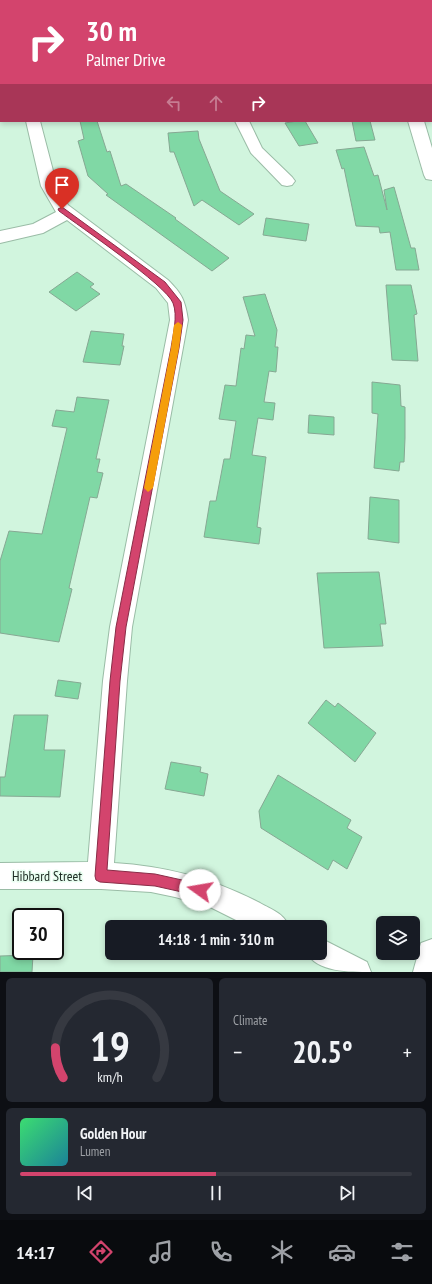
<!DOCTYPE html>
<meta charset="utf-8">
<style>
body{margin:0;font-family:"PT Sans Narrow",sans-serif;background:#242831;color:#f1f3f6;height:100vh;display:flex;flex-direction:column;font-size:15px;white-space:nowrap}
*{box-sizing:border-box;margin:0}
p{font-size:13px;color:#9ea1a6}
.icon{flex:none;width:22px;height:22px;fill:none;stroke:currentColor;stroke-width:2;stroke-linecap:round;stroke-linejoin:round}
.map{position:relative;height:972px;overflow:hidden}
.details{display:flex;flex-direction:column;gap:6px;padding:6px;background:#0d0f14;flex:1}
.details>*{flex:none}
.hud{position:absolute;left:0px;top:0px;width:432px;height:122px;box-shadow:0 2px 6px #0003;background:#d3446d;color:#fff;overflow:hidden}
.buttons{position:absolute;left:376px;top:916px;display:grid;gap:8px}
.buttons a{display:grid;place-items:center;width:44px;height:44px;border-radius:6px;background:#171b24;box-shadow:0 2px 6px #0003;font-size:20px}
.speed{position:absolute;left:12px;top:908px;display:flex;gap:8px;font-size:20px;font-weight:700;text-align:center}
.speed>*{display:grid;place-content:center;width:52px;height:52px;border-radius:50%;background:#171b24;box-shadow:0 2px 6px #0003;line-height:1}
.speed .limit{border:2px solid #111;border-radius:6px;background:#fff;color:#111}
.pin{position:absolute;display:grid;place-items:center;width:34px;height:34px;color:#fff;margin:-41px -17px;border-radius:50% 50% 50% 0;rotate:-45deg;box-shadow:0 0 4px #0007}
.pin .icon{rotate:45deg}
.me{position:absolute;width:44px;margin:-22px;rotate:283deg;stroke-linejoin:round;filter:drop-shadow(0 0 3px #0008)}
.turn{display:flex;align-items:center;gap:14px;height:84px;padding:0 20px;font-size:18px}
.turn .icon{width:52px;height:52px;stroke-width:2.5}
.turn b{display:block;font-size:28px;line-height:34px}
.lanes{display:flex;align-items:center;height:38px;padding:0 20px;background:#0003;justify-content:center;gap:20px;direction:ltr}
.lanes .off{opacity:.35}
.big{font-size:30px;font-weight:600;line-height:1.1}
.details .tile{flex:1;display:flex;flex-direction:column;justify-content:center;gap:6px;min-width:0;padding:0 14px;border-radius:6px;background:#242831}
.details .dial{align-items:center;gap:0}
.dial svg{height:104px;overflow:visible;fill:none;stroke:#363941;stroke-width:7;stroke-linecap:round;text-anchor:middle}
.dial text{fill:#f1f3f6;stroke:none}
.song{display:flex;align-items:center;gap:12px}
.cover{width:48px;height:48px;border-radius:6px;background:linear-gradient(135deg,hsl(140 70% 55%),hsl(190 70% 35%))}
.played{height:4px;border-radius:2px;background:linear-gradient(90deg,#d3446d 50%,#363941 50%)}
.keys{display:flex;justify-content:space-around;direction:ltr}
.heat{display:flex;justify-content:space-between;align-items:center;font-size:22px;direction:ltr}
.details .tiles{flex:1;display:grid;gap:6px;grid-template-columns:1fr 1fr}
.tile:last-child{grid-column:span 2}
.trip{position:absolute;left:105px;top:920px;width:222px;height:40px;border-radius:6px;background:#171b24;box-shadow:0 2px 6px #0003;font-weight:600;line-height:40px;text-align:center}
.dock{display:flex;height:64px;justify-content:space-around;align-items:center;background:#090b0e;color:#9ea1a6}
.dock .icon{width:28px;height:28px}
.dock .on{color:#d3446d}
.dock b{font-size:18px;color:#f1f3f6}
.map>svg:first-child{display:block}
</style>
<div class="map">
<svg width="432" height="972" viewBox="0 0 432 972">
<rect width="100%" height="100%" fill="#d1f5de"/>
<!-- building -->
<g fill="#80d8a5" stroke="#86a893">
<polygon points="80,121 97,121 107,152 110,151 121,186 126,184 176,218 175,219 229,258 212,271 106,195 108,194 88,176 78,141 84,139"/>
<polygon points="297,121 305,121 318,143 299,146 285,123"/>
<polygon points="352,121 370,121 375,140 356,141"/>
<polygon points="198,131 199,139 220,191 254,214 239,225 202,200 194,206 174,152 170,152 168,133"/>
<polygon points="364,147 374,176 378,175 387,210 384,190 394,187 411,248 415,248 419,270 396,270 390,232 380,233 379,227 356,226 344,168 342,169 336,150"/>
<polygon points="266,218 309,224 306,241 263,235"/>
<polygon points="77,272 94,284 90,287 100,294 76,311 49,292"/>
<polygon points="386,285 411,285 417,314 414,315 418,361 392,360"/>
<polygon points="265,294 277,330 275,347 278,347 276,372 269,371 264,402 275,403 273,420 258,418 252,455 266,457 257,527 261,528 259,544 204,537 210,501 216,501 224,459 230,459 236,421 219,419 225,385 236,386 241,348 244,349 246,335 255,336 243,297"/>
<polygon points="91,331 124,334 122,346 124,346 120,365 83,362"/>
<polygon points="372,382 400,385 401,406 405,407 405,438 404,462 400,462 399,471 374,468 378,414 372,413"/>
<polygon points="77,397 109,400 96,459 100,459 97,472 103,473 97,498 90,497 69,588 72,589 59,642 0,633 0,561 9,531 42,534 67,428 52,426 56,410 74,412"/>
<polygon points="309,415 334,417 334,435 308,433"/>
<polygon points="370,497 399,500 399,543 368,539"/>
<polygon points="379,572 386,624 380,624 383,646 324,648 317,573"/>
<polygon points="58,680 81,683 78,699 55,696"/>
<polygon points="326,700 335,707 338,703 376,733 355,762 308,723"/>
<polygon points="14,715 48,715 44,750 65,750 60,797 0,796 0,777 5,777"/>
<polygon points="171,762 201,767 200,772 208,774 204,796 165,789"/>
<polygon points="278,775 351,820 347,828 362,837 347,869 333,860 328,870 261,828 259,811"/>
<polygon points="33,955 32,972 0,972 0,956"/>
</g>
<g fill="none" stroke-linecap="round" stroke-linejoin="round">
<!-- minor casing -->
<g stroke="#9abca6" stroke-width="2">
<g id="minor">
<rect x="0" y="87" width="1" height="8"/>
<path d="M26,121H40L57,186L68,205L168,280C182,294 185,300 188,320L132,627L127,681L114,863C166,866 214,879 260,903C272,910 284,913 289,927H250L208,906L175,897L151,892L101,889H0V863L88,862L103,681L110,627L170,320L168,303L156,288L67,220L43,233L0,243V231L33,224L56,212L41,186Z"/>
<polygon points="235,121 249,121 262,148 292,177 295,181 292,185 287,186 282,185 251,153"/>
<path d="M320,938L367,962L371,972C349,972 317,972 307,953H320Z"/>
</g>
</g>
<!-- primary casing -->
<g stroke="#9abca6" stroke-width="2">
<g id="primary">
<rect x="372" y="0" width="14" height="1"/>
<polygon points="398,0 415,0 416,1 399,1"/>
<rect x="431" y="16" width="1" height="8"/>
<polygon points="431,76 432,77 432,89 431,88"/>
<polygon points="408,121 424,121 432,148 432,180 426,179 424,175"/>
<polygon points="432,939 432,972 413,972 421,943"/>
</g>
</g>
<!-- minor -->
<use href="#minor" fill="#fff" fill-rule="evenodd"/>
<!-- primary -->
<use href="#primary" fill="#fff" fill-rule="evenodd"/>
</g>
<!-- route -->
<path fill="#d3446d" stroke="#892c47" d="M62,207L165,282L181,302L183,320L179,348L126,627L120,681L107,870L155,874L200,884L204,886L206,890L204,894L200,896L155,886L100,882L96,880L95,876L110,681L116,627L171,348C173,334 178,316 173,303C166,285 79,226 59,211L58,209Z"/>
<!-- slow -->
<polygon fill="#f59e0b" points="178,322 182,325 179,348 153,488 148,492 144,488 171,348 174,325"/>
<g text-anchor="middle" stroke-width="3" stroke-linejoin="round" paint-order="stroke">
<!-- near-street labels -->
<g font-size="14" fill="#1f2c24" stroke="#e8fef0">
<text x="47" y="881">Hibbard Street</text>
</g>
</g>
</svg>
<div class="buttons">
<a><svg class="icon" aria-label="layers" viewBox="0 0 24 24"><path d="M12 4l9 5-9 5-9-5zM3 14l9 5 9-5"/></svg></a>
</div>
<div class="speed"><div class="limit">30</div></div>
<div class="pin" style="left:62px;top:209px;background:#d93025"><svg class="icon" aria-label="arrive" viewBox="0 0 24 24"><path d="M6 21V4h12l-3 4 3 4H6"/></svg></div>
<svg class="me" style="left:200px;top:890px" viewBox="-20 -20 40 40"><circle r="19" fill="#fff"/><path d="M0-13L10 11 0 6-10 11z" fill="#d3446d"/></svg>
<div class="trip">14:18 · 1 min · 310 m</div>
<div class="hud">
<div class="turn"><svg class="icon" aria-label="right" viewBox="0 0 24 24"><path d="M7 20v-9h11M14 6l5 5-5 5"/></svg><div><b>30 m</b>Palmer Drive</div></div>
<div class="lanes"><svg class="icon off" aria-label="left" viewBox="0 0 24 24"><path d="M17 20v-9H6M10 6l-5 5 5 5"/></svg><svg class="icon off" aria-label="ahead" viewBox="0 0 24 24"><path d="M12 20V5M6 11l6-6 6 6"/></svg><svg class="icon" aria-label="right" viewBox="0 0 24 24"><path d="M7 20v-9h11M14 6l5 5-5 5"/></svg></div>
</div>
</div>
<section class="details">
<div class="tiles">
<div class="tile dial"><svg viewBox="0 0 100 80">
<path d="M14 69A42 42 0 1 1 86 69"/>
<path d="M14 69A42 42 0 0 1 8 46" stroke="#d3446d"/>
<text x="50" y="56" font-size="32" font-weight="700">19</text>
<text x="50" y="72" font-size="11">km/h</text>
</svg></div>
<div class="tile"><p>Climate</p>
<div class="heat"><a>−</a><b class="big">20.5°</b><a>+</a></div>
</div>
<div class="tile">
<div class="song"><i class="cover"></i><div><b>Golden Hour</b><p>Lumen</p></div></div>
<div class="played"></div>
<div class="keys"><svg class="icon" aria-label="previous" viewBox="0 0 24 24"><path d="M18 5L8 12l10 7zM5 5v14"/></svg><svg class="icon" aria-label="pause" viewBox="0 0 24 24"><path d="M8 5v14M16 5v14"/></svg><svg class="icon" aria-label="next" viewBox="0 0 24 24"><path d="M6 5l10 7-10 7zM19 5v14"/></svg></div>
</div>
</div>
</section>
<nav class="dock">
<b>14:17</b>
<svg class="icon on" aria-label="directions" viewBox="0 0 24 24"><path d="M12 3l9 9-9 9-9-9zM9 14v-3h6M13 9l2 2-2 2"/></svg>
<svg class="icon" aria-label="music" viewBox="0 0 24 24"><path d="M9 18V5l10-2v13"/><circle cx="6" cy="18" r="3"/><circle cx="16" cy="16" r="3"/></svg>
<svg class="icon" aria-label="phone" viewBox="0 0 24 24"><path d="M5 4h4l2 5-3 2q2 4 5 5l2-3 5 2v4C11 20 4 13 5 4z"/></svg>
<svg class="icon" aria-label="climate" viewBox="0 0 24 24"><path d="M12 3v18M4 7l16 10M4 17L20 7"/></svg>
<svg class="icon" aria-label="car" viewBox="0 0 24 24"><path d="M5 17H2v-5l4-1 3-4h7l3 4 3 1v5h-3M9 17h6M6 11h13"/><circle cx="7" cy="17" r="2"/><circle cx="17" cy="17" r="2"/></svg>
<svg class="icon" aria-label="filters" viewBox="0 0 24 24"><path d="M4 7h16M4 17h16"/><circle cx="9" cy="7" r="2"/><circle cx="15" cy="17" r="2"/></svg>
</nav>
